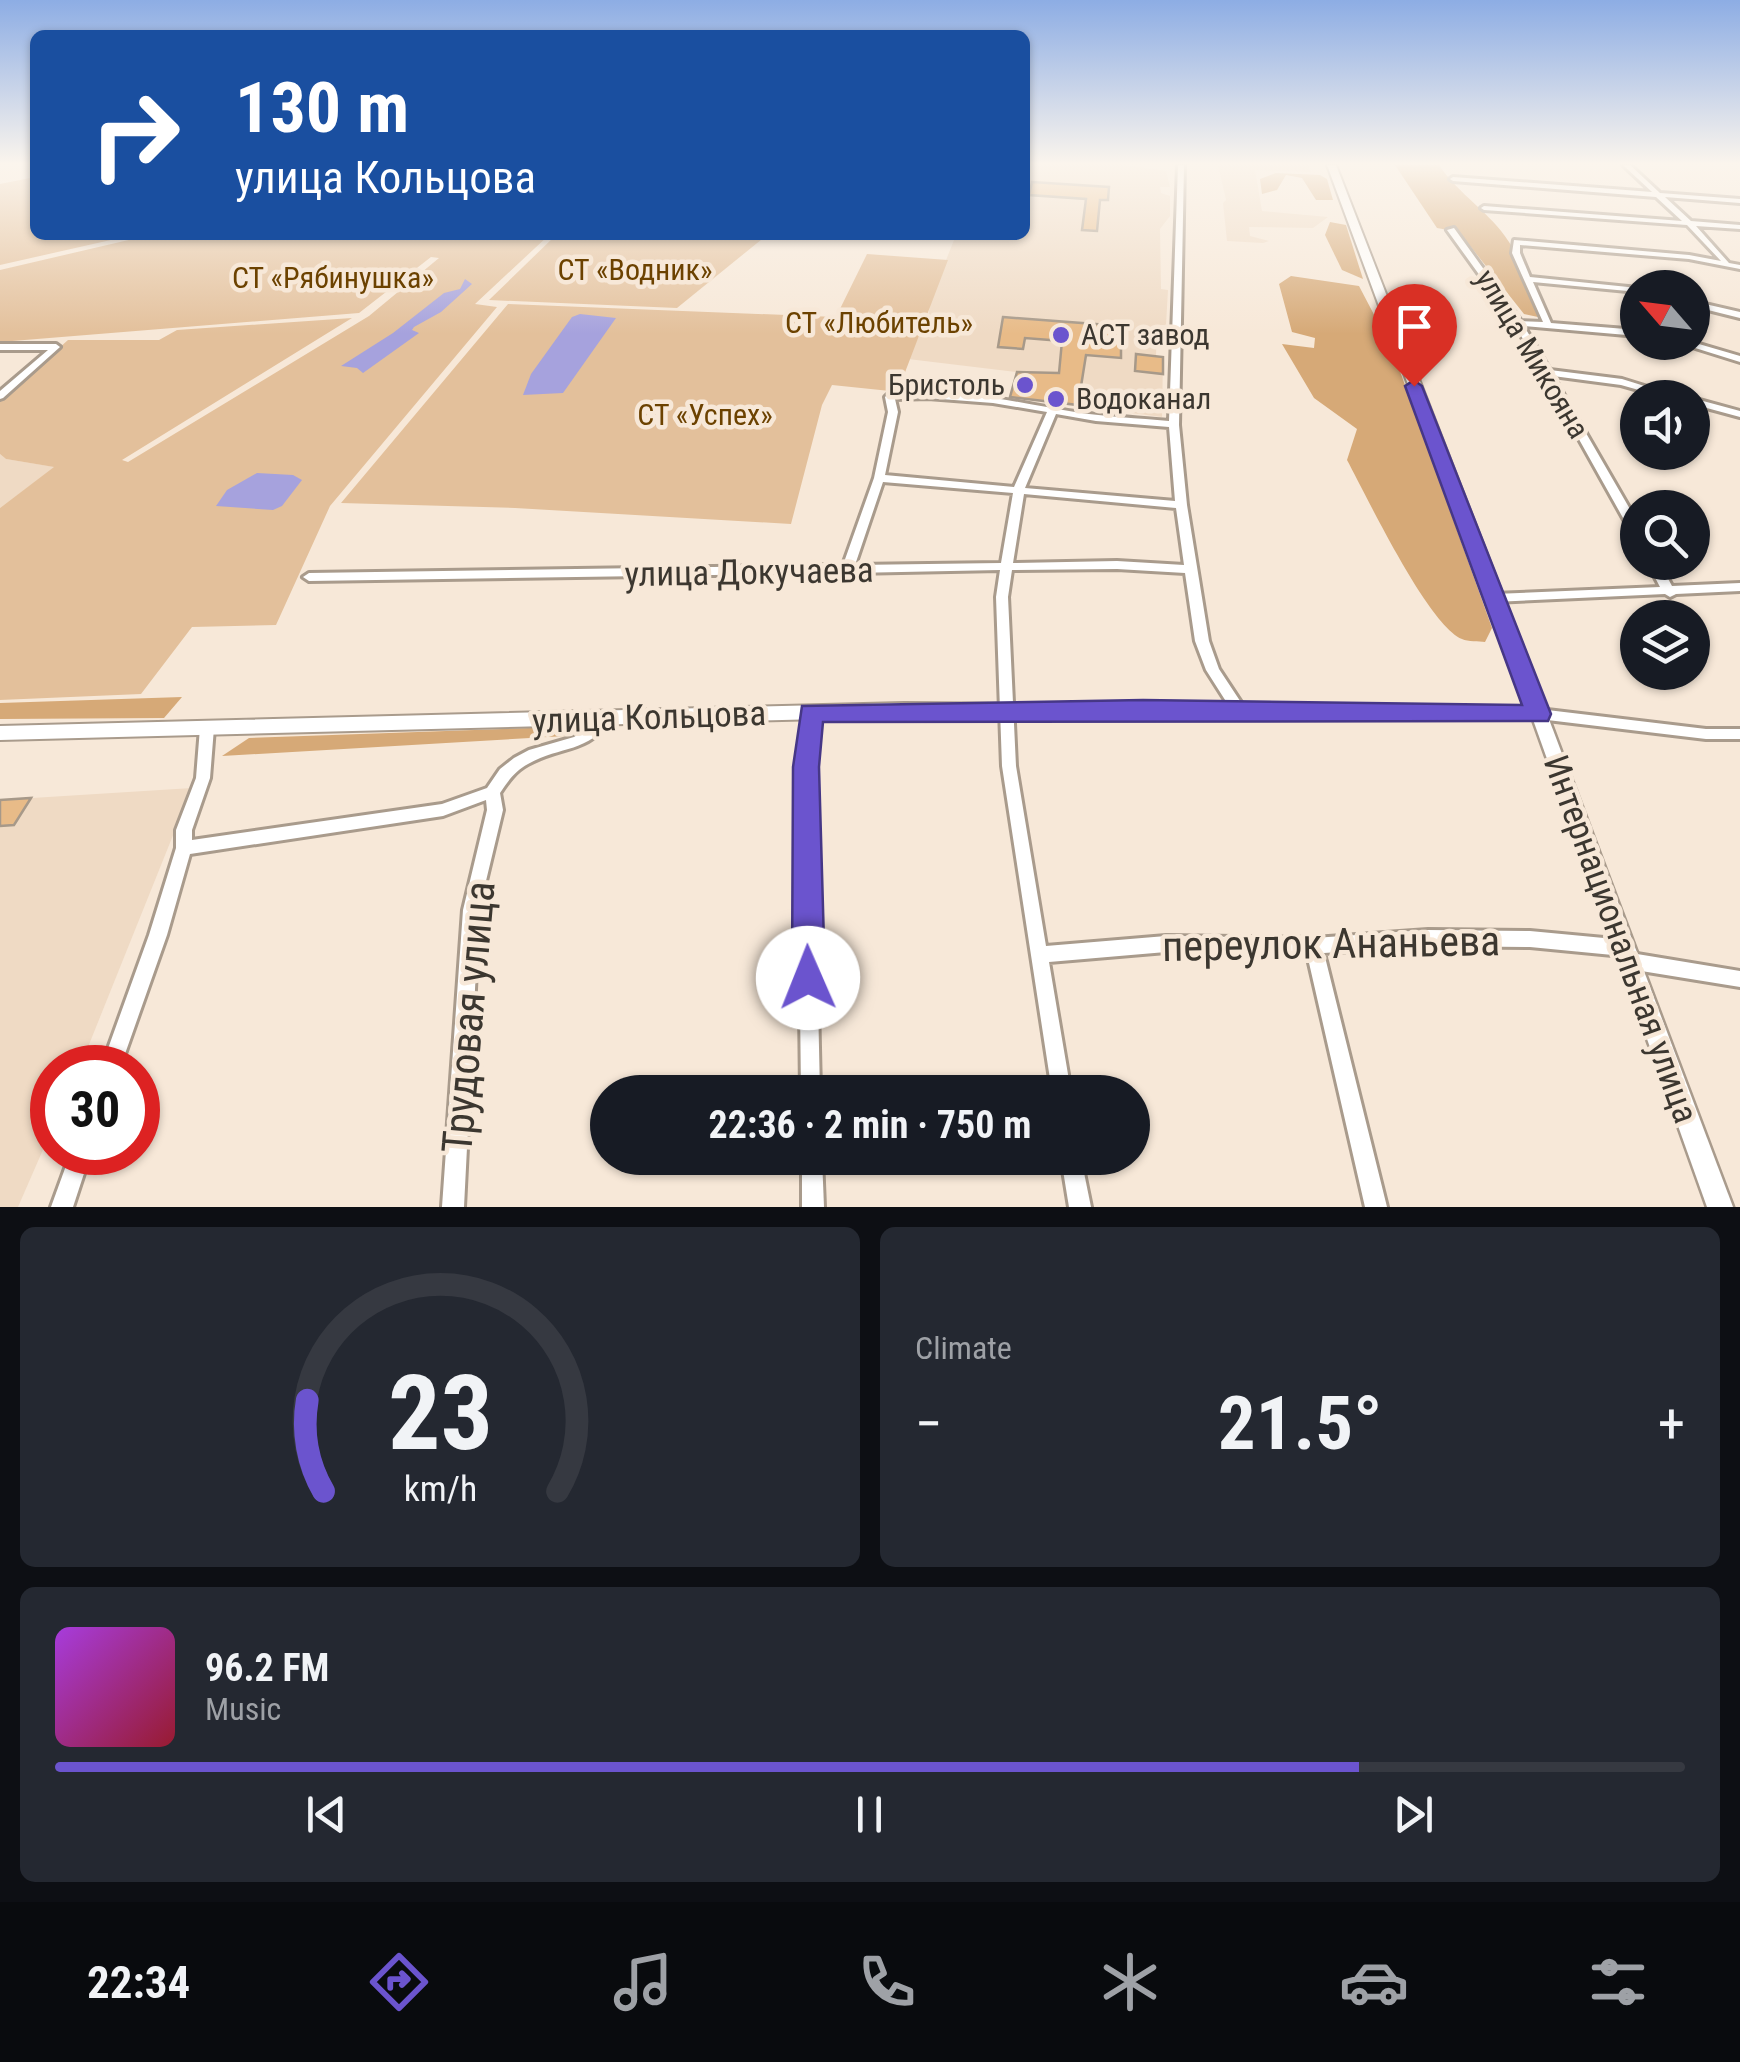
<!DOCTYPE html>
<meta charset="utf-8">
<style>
body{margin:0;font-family:"Roboto Condensed",sans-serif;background:#242831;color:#f1f3f6;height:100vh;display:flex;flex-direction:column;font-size:38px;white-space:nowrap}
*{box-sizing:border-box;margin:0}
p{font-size:32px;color:#9ea1a6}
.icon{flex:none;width:55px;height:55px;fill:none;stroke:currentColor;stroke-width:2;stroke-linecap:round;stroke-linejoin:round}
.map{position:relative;height:1207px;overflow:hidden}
.drawer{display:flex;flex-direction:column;gap:20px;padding:20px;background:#0d0f14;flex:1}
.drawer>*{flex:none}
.top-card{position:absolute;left:30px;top:30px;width:1000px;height:210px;border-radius:15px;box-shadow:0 2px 8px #0004;background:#1a4fa0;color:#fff;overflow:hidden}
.needle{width:65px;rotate:298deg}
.controls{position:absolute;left:1620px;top:270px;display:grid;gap:20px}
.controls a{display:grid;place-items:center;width:90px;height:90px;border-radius:50%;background:#171b24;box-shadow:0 2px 8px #0004;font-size:50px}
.speed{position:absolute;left:30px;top:1045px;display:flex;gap:20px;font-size:50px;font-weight:700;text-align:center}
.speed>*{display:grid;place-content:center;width:130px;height:130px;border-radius:50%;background:#171b24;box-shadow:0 2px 8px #0004;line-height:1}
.speed .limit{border:15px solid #d22;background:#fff;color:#111}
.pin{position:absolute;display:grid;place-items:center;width:85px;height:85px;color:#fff;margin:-102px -42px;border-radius:50% 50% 50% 0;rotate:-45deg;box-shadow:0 0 10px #0007}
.pin .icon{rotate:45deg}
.me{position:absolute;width:110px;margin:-55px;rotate:359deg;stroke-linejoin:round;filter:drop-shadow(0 0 8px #0008)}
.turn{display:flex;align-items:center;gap:35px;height:210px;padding:0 40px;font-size:45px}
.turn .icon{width:130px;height:130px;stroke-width:2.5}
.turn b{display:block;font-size:70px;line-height:85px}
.big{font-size:75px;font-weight:700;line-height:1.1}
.drawer .widget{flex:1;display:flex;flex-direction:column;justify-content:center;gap:15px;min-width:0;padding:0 35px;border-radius:15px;background:#242831}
.drawer .dial{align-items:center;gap:0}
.dial svg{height:260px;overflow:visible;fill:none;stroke:#363941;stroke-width:7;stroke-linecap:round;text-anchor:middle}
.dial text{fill:#f1f3f6;stroke:none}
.song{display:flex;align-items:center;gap:30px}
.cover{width:120px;height:120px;border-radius:15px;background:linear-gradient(135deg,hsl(280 70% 55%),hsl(350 70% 35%))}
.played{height:10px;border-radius:5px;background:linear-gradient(90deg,#6b54ce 80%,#363941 80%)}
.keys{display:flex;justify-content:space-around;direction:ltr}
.heat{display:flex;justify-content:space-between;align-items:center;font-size:55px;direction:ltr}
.drawer .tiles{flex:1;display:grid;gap:20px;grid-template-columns:1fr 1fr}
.widget:last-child{grid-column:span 2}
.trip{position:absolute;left:590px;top:1075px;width:560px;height:100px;border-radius:50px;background:#171b24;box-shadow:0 2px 8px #0004;font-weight:700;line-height:100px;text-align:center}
.dock{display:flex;height:160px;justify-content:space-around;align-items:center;background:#090b0e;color:#9ea1a6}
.dock .icon{width:70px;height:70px}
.dock .on{color:#6b54ce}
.dock b{font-size:45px;color:#f1f3f6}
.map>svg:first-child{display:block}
</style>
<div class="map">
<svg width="1740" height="1207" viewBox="0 0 1740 1207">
<rect width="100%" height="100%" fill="#f7e8d8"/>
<!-- built -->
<g fill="#efdac4">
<polygon points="1025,165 1124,165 1166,171 1170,187 1160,187 1161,193 1170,196 1170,216 1160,229 1161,289 1168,290 1166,325 1157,325 1156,356 1163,357 1162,417 1010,397 1016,372 908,359 928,317 931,298 956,235 1025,235"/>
<polygon points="1218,165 1308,165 1311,172 1255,170 1262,211 1328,217 1313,228 1249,227 1250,236 1269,241 1263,243 1227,241 1223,203 1226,200"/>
<polygon points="0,454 6,459 55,467 0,508"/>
<polygon points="192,788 80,1067 52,1068 52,1129 18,1207 0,1207 0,800"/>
</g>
<!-- green -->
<g fill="#e3c09b">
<polygon points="35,177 35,235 133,235 0,265 0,184"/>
<polygon points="150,235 549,235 475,304 497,307 330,506 276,625 192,627 141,694 0,700 0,508 54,467 6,459 0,454 0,401 68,340 159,340 177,330 352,318 122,460 128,462 369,316 439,258 431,257 359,313 0,342 0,270"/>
<polygon points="556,235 767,235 677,308 489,300"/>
<polygon points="867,254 948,260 899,388 890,391 832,385 822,405 791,524 515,508 341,503 508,304 836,317"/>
</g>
<!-- forest -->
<g fill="#d6a977">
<path d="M1395,165H1439C1459,195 1490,212 1509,242C1524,264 1531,292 1538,317L1524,314L1459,232L1437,228Z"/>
<polygon points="1276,173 1320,175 1327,179 1333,200 1316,200 1302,178 1286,175 1277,190 1262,194 1260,179"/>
<polygon points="1330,222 1346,225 1363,279 1342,270 1325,235"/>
<path d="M1291,276L1359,286L1392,349L1492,628L1485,642C1479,641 1468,642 1462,639C1428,625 1367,497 1347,460L1357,429L1314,398L1282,344L1314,348L1315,338L1292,332L1279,284Z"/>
<polygon points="182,697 164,718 0,719 0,703"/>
<polygon points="584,726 565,736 222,756 249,738"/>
</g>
<!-- water -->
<g fill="#a6a2dd">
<polygon points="465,279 472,284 441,312 414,327 412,330 419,333 363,373 357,368 341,366 393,333 444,293 460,289"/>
<polygon points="580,314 616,318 563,393 523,395 531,374 572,317"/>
<polygon points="257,473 293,475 302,480 282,506 273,510 216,506 227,490"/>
</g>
<!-- building -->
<g fill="#e8bb88" stroke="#a79989" stroke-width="2.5">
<polygon points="1032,182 1109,187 1108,200 1100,200 1097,231 1082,230 1086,199 1029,195"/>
<polygon points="1003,317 1121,326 1121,358 1086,355 1078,405 1010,397 1017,372 1059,373 1062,341 1025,338 1023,349 998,347"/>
<polygon points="1136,354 1163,357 1163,374 1135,371"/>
<polygon points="31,798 14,825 0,826 0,800"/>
</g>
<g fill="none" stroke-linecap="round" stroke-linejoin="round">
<!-- minor casing -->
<g stroke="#a99b8c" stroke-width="6">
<g id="minor">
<path d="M1178,165H1184L1179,425L1187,505L1209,641L1219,669L1246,710L1244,714H1234L1206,670L1195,641L1185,573L1117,569L1012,570L1008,597L1016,766L1046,946L1166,936L1314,938L1428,930L1530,931L1625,940L1631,943L1634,948L1631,953L1740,971V987L1629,969L1623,967L1620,961L1623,956L1530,947L1428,946L1324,953L1387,1207H1365L1307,954L1166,952L1049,962L1071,1092H1052L1002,766L996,597L1000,570L852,573L847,575L842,573L309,581L303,577L309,573L843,565L874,478L888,412L885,397L887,395C950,385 1012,402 1075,412C1106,417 1138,418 1169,421ZM928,398L993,403L1047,412L1014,487L885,475L898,412L895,399ZM1056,414L1096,421L1169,427L1175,501L1025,488ZM883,482L1013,493L1001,563L855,565ZM1024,494L1176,508L1184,565L1117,561L1013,563Z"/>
<polygon points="1623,165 1630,165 1660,193 1740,199 1740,203 1665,197 1691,221 1740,225 1740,229 1696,226 1729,263 1740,265 1740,269 1689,259 1520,245 1520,253 1530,277 1638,288 1638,292 1533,282 1551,323 1638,330 1638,336 1524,326 1550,370 1622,379 1683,398 1667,398 1621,385 1553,376 1638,523 1638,537 1632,534 1514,323 1447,230 1454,228 1521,321 1543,322 1512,253 1514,240 1689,255 1721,261 1687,225 1484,210 1481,208 1484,206 1682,221 1656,197 1453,181 1450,179 1453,177 1652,192"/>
<polygon points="1692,301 1740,312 1740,318 1692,306"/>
<polygon points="1676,342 1692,342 1740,356 1740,362"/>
<polygon points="0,344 56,344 60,347 3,398 0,399 0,391 48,350 0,350"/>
<polygon points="1692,398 1740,411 1740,417 1692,404"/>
<polygon points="1647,562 1659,562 1672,586 1740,583 1740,591 1676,594 1670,597 1665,594 1494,602 1488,598 1494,594 1660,587"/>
<polygon points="811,707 816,708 818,712 814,825 820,1092 801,1092 798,825 804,712 806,708"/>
<polygon points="1539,709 1706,729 1740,729 1740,739 1706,739 1539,719 1534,718 1532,714 1534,710"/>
<path d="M606,713L611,714L613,718C587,754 562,745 528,764C515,771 508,781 500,793L503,810L479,910L464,1207H442L463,910L487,810L486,800L443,816L190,854L167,935L120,1068H101L149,935L176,848V830L196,778L200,728L202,724H212L214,728L210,778L192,830V840L442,804L487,788L500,769L514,758L529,750L574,737L588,728L601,714Z"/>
<polygon points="71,1152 91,1152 73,1207 51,1207"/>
<polygon points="802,1158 822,1158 824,1207 802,1207"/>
<polygon points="1061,1158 1081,1158 1091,1207 1069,1207"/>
</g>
</g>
<!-- tertiary casing -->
<g stroke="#a99b8c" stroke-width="5">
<polygon id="tertiary" points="1539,708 1545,710 1547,714 1733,1207 1707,1207 1531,714 1533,710"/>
</g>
<!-- secondary casing -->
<g stroke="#a99b8c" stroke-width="4">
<polygon id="secondary" points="1327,165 1336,165 1549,714 1546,719 904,717 0,740 0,726 904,703 1527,707"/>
</g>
<!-- minor -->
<use href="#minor" fill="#fff" fill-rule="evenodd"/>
<!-- tertiary -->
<use href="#tertiary" fill="#fff" fill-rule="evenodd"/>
<!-- secondary -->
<use href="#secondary" fill="#fff" fill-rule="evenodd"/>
</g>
<!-- sky -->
<linearGradient id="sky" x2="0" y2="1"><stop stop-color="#8dade4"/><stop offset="0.49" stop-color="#fbf5ed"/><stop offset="1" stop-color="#fbf5ed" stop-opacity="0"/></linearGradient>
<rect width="1740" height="334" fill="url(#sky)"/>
<!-- route -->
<polygon fill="#6b54ce" stroke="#463786" stroke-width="2.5" points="1414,380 1422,386 1551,714 1548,721 823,722 819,767 825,978 820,988 808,993 797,988 792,978 793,767 802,706 1143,700 1522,705 1405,386"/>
<!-- markers -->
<g fill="#6b54ce" stroke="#f7e8d8" stroke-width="4">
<circle cx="1061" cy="335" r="10"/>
<circle cx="1025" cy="385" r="10"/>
<circle cx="1056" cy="399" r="10"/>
</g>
<g text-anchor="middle" stroke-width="9" stroke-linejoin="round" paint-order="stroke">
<!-- far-park labels -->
<g font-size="30" fill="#6c4200" stroke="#f7e8d8">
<text x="635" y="280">СТ «Водник»</text>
<text x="333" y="288">СТ «Рябинушка»</text>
<text x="879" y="333">СТ «Любитель»</text>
<text x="705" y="425">СТ «Успех»</text>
</g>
<!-- far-poi labels -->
<g font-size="30" fill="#3c3730" stroke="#f7e8d8" text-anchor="start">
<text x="1081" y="345">АСТ завод</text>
<text x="1005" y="395" text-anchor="end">Бристоль</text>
<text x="1076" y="409">Водоканал</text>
</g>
<!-- far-street labels -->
<g font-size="30" fill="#3c3730" stroke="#f7e8d8">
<text transform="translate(1532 354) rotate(59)" y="10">улица Микояна</text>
</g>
<!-- street labels -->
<g font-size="35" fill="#3c3730" stroke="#f7e8d8">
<text transform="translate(749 572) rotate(-1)" y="12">улица Докучаева</text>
<text transform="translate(649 717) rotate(-2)" y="12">улица Кольцова</text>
<text transform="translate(1621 939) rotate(70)" y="12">Интернациональная улица</text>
</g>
<!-- near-street labels -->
<g font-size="42" fill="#3c3730" stroke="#f7e8d8">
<text transform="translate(1331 943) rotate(-1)" y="15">переулок Ананьева</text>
<text transform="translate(468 1017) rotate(-85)" y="15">Трудовая улица</text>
</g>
</g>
</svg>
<div class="controls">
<a><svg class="needle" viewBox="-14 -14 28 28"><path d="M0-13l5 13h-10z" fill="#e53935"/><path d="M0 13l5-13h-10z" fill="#9ea1a6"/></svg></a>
<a><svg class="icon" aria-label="sound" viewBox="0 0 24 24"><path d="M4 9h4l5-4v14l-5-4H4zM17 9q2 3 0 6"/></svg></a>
<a><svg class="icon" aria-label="search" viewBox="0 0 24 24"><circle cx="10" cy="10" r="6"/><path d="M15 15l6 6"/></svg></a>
<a><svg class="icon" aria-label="layers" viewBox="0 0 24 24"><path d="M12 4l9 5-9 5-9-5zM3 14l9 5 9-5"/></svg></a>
</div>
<div class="speed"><div class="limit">30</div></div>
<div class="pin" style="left:1414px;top:386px;background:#d93025"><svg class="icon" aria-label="arrive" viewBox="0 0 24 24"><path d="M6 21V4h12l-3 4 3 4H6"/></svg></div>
<svg class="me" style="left:808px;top:978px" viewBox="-20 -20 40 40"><circle r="19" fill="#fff"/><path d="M0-13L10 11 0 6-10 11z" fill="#6b54ce"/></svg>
<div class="trip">22:36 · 2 min · 750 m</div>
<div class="top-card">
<div class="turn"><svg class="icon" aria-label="right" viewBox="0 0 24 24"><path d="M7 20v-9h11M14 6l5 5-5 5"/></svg><div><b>130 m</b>улица Кольцова</div></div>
</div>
</div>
<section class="drawer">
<div class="tiles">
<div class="widget dial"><svg viewBox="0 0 100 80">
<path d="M14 69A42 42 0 1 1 86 69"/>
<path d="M14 69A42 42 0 0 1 9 41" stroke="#6b54ce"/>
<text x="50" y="56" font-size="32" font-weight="700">23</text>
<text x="50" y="72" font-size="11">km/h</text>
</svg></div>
<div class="widget"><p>Climate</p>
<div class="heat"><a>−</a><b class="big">21.5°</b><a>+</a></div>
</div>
<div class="widget">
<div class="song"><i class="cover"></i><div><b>96.2 FM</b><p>Music</p></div></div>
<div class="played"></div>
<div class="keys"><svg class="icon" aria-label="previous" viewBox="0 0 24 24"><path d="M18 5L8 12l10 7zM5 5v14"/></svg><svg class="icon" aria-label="pause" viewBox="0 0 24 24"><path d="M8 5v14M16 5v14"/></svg><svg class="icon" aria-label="next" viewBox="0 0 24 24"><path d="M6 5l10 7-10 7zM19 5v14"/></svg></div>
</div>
</div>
</section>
<nav class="dock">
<b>22:34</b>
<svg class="icon on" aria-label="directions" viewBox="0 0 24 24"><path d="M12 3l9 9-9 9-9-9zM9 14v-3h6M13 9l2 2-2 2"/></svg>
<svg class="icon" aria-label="music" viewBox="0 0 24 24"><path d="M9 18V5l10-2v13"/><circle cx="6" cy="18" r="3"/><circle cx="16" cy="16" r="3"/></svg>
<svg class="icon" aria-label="phone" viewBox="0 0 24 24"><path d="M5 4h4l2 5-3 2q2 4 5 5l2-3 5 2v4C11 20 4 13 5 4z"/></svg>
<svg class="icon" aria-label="climate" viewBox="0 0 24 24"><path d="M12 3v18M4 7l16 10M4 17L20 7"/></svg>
<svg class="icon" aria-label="car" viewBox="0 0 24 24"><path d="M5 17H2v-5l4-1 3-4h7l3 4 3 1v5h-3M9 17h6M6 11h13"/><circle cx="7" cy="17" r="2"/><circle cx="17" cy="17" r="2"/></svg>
<svg class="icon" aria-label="filters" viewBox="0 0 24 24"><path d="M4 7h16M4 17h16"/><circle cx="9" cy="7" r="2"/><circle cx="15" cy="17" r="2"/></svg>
</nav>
